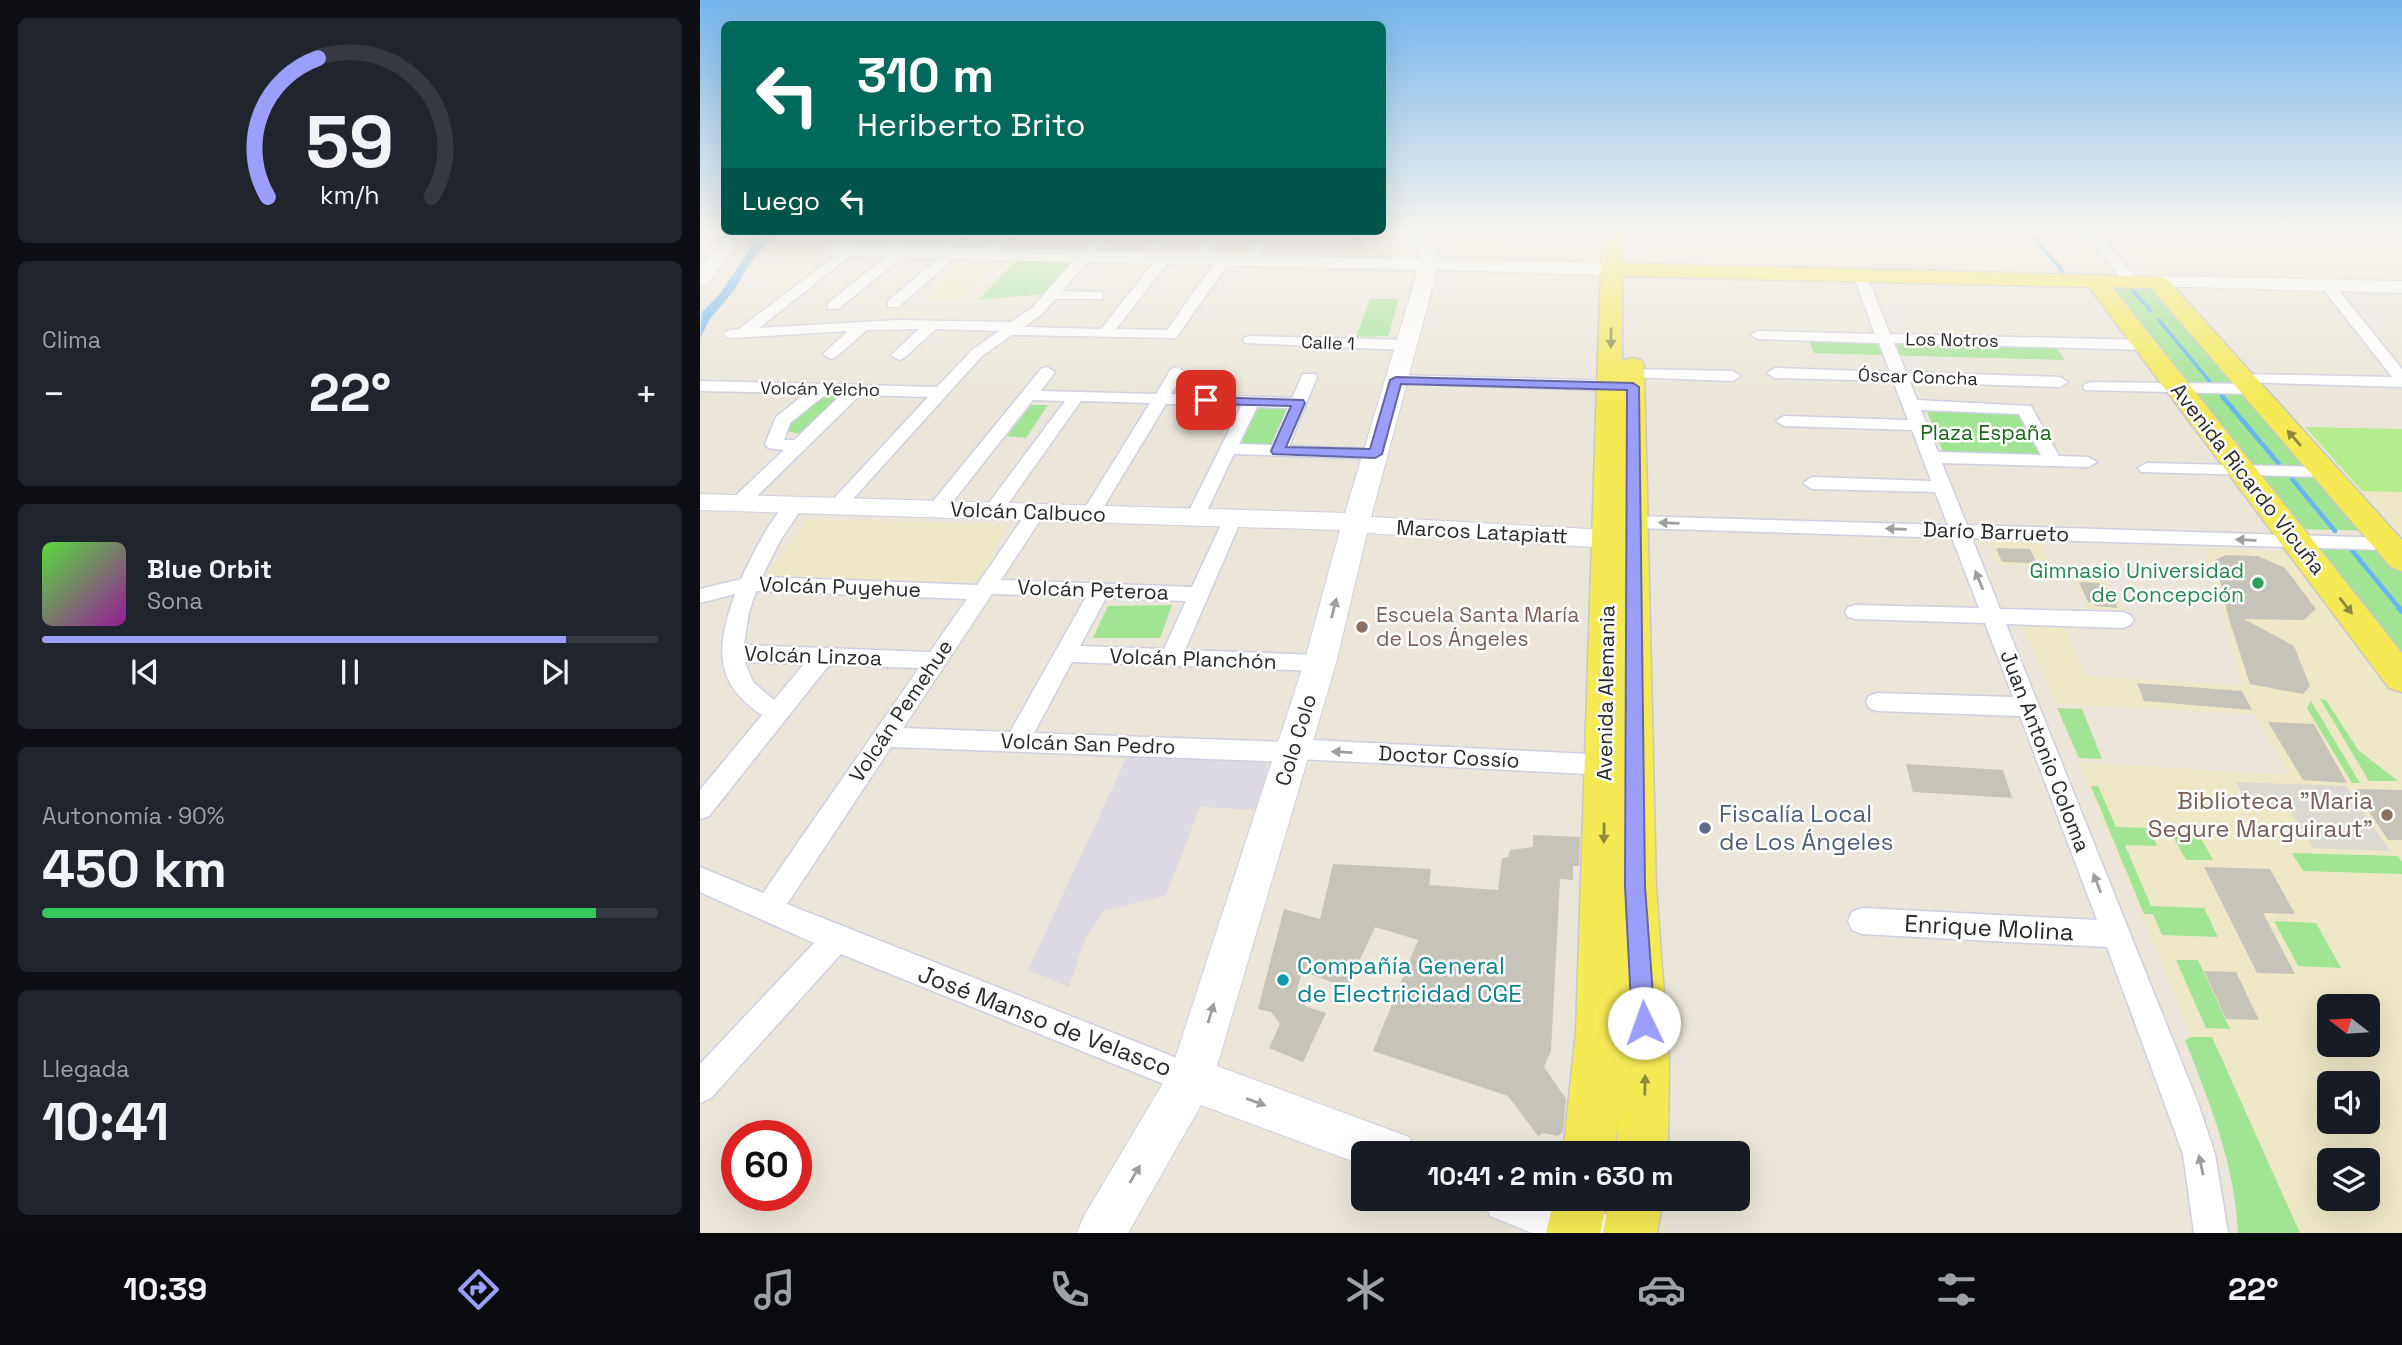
<!DOCTYPE html>
<html lang="es">
<meta charset="utf-8">
<style>
body{margin:0;font-family:"Space Grotesk",sans-serif;background:#20242c;color:#f1f3f6;height:100vh;display:flex;flex-direction:column;font-size:26px;white-space:nowrap}
*{box-sizing:border-box;margin:0}
p{font-size:23px;color:#9ea1a6}
.icon{flex:none;width:38px;height:38px;fill:none;stroke:currentColor;stroke-width:2;stroke-linecap:round;stroke-linejoin:round}
.map{position:relative;flex:1;overflow:hidden}
.drawer{display:flex;flex-direction:column;gap:18px;padding:18px;background:#0d0f14;width:700px}
.drawer>*{flex:none}
.guide{position:absolute;left:21px;top:21px;width:665px;height:214px;border-radius:10px;box-shadow:0 7px 28px #0002;background:#00695c;color:#fff;overflow:hidden}
.needle{width:46px;rotate:287deg}
.fabs{position:absolute;left:1617px;top:994px;display:grid;gap:14px}
.fabs a{display:grid;place-items:center;width:63px;height:63px;border-radius:10px;background:#171b24;box-shadow:0 7px 28px #0002;font-size:35px}
.speed{position:absolute;left:21px;top:1120px;display:flex;gap:14px;font-size:35px;font-weight:700;text-align:center}
.speed>*{display:grid;place-content:center;width:91px;height:91px;border-radius:50%;background:#171b24;box-shadow:0 7px 28px #0002;line-height:1}
.speed .limit{border:10px solid #d22;background:#fff;color:#111}
.pin{position:absolute;display:grid;place-items:center;width:60px;height:60px;color:#fff;margin:-30px;border-radius:14px;box-shadow:0 4px 10px #0006}
.me{position:absolute;width:77px;margin:-38px;rotate:357deg;stroke-linejoin:round;filter:drop-shadow(0 0 5px #0008)}
.turn{display:flex;align-items:center;gap:24px;height:147px;padding:0 21px;font-size:32px}
.turn .icon{width:91px;height:91px;stroke-width:2.5}
.turn b{display:block;font-size:49px;line-height:60px}
.then{display:flex;align-items:center;height:66px;padding:0 21px;background:#0003;gap:14px;font-size:26px}
.big{font-size:52px;font-weight:700;line-height:1.1}
.drawer .widget{flex:1;display:flex;flex-direction:column;justify-content:center;gap:10px;min-width:0;padding:0 24px;border-radius:10px;background:#20242c}
.drawer .dial{align-items:center;gap:0}
.dial svg{height:182px;overflow:visible;fill:none;stroke:#363941;stroke-width:7;stroke-linecap:round;text-anchor:middle}
.dial text{fill:#f1f3f6;stroke:none}
.song{display:flex;align-items:center;gap:21px}
.cover{width:84px;height:84px;border-radius:10px;background:linear-gradient(135deg,hsl(110 70% 55%),hsl(300 70% 35%))}
.played{height:7px;border-radius:4px;background:linear-gradient(90deg,#9b9efa 85%,#363941 85%)}
.keys{display:flex;justify-content:space-around;direction:ltr}
.heat{display:flex;justify-content:space-between;align-items:center;font-size:38px;direction:ltr}
.charge{height:10px;border-radius:5px;background:linear-gradient(90deg,#34c759 90%,#363941 0)}
.trip{position:absolute;left:651px;top:1141px;width:399px;height:70px;border-radius:10px;background:#171b24;box-shadow:0 7px 28px #0002;font-weight:700;line-height:70px;text-align:center}
.menu{display:flex;height:112px;justify-content:space-around;align-items:center;background:#090b0e;color:#9ea1a6}
.menu .icon{width:49px;height:49px}
.menu .current{color:#9b9efa}
.menu b{font-size:32px;color:#f1f3f6}
main{display:flex;flex:1;min-height:0}
.map>svg:first-child{display:block}
</style>
<main>
<section class="drawer">
<div class="widget dial"><svg viewBox="0 0 100 80">
<path d="M14 69A42 42 0 1 1 86 69"/>
<path d="M14 69A42 42 0 0 1 36 8" stroke="#9b9efa"/>
<text x="50" y="56" font-size="32" font-weight="700">59</text>
<text x="50" y="72" font-size="11">km/h</text>
</svg></div>
<div class="widget"><p>Clima</p>
<div class="heat"><a>−</a><b class="big">22°</b><a>+</a></div>
</div>
<div class="widget">
<div class="song"><i class="cover"></i><div><b>Blue Orbit</b><p>Sona</p></div></div>
<div class="played"></div>
<div class="keys"><svg class="icon" aria-label="previous" viewBox="0 0 24 24"><path d="M18 5L8 12l10 7zM5 5v14"/></svg><svg class="icon" aria-label="pause" viewBox="0 0 24 24"><path d="M8 5v14M16 5v14"/></svg><svg class="icon" aria-label="next" viewBox="0 0 24 24"><path d="M6 5l10 7-10 7zM19 5v14"/></svg></div>
</div>
<div class="widget"><p>Autonomía · 90%</p><b class="big">450 km</b><div class="charge"></div></div>
<div class="widget"><p>Llegada</p><b class="big">10:41</b></div>
</section>
<div class="map">
<svg width="1702" height="1233" viewBox="0 0 1702 1233">
<rect width="100%" height="100%" fill="#ebe6d9"/>
<!-- industrial -->
<polygon fill="#dedae3" points="428,754 566,761 568,770 555,810 500,807 466,895 404,911 386,937 369,987 328,970"/>
<!-- education -->
<g fill="#eee8c7" fill-rule="evenodd">
<polygon points="744,232 807,232 802,260 758,260 755,248"/>
<polygon points="259,267 290,267 257,302 223,299"/>
<polygon points="1662,491 1702,492 1702,535 1688,519"/>
<polygon points="108,519 308,524 291,554 295,555 275,583 65,577"/>
<polygon points="1288,541 1341,542 1352,566 1297,564"/>
<path d="M1506,549L1588,552L1702,696V1233H1600L1512,1038L1492,1037L1379,762L1589,775L1554,714L1356,704L1323,626L1364,627L1385,676L1543,685ZM1629,1006H1668V1045H1629ZM1629,1083H1668V1122H1629ZM1629,1160H1668V1199H1629Z"/>
<polygon points="1374,579 1407,580 1424,611 1389,610"/>
</g>
<!-- green -->
<g fill="#a1e493">
<polygon points="315,261 375,262 344,294 278,300"/>
<polygon points="1402,286 1460,288 1674,531 1595,529"/>
<polygon points="670,299 699,299 688,336 656,337"/>
<polygon points="1109,339 1356,346 1365,360 1114,353"/>
<polygon points="124,393 142,397 101,434 87,431 90,419"/>
<polygon points="331,405 348,405 326,438 307,436"/>
<polygon points="589,406 572,447 539,446 558,407"/>
<polygon points="1226,409 1317,411 1343,457 1244,454"/>
<polygon points="1605,545 1690,547 1702,561 1702,671"/>
<polygon points="472,605 460,638 393,638 408,606"/>
<polygon points="1620,699 1626,700 1658,750 1698,781 1669,781"/>
<polygon points="1611,701 1660,783 1652,783 1607,708"/>
<polygon points="1357,708 1382,709 1402,759 1379,758"/>
<polygon points="1391,786 1398,786 1416,827 1449,828 1457,846 1425,845 1451,906 1504,908 1518,937 1462,935 1453,914 1444,914"/>
<polygon points="1472,835 1499,835 1513,860 1486,860"/>
<polygon points="1592,853 1698,856 1702,862 1702,874 1603,871"/>
<polygon points="1574,921 1616,923 1641,968 1598,966"/>
<polygon points="1476,960 1498,960 1530,1029 1506,1028"/>
<path d="M1492,1037H1512L1600,1233H1538C1535,1164 1510,1104 1485,1040Z"/>
</g>
<!-- pitch -->
<polygon fill="#b5ec8e" points="1605,427 1702,429 1702,492 1662,491"/>
<!-- plaza -->
<polygon fill="#dbd9d0" points="1536,782 1646,786 1690,851 1613,848 1589,809 1552,808"/>
<!-- water -->
<polygon fill="#67b6f2" points="61,232 77,232 50,263 35,289 10,319 0,338 2,312 20,294"/>
<g fill="none" stroke-linecap="round" stroke-linejoin="round">
<!-- stream-far2 -->
<g stroke="#67b6f2" stroke-width="3.5">
<polyline points="1329,232 1365,274"/>
<polyline points="1433,291 1451,311"/>
<polyline points="1459,320 1511,383"/>
<polyline points="1521,395 1523,398"/>
</g>
<!-- stream-far1 -->
<g stroke="#67b6f2" stroke-width="4.5">
<polyline points="1522,396 1579,464"/>
<polyline points="1592,479 1635,531"/>
<polyline points="1650,548 1701,610"/>
</g>
<!-- stream -->
<polyline stroke="#67b6f2" stroke-width="6" points="1699,608 1702,611"/>
</g>
<!-- building -->
<g fill="#c6c3b9">
<polygon points="1296,548 1330,549 1337,563 1302,562"/>
<polygon points="1526,555 1558,556 1585,568 1616,609 1604,620 1544,619 1594,646 1610,686 1603,694 1550,684 1529,619 1515,560"/>
<polygon points="1379,582 1399,583 1403,590 1409,590 1418,608 1395,606 1393,602 1388,602"/>
<polygon points="1437,683 1542,691 1552,710 1444,701"/>
<polygon points="1568,722 1614,724 1647,783 1603,780"/>
<polygon points="1206,764 1303,770 1312,798 1213,792"/>
<polygon points="1654,789 1702,790 1702,840 1688,840"/>
<polygon points="833,835 880,837 879,866 873,866 873,880 860,879 851,1051 844,1067 866,1099 863,1132 858,1136 843,1133 838,1136 808,1096 673,1051 718,940 675,927 647,988 602,971 597,991 605,1006 626,1013 603,1062 569,1048 580,1024 571,1012 558,1009 584,909 620,919 633,864 731,869 729,885 798,890 802,858 808,857 810,850 833,847"/>
<polygon points="1504,867 1570,869 1595,914 1563,913 1595,974 1557,973"/>
<polygon points="1504,971 1536,972 1559,1020 1526,1019"/>
</g>
<g fill="none" stroke-linecap="round" stroke-linejoin="round">
<!-- street casing -->
<g stroke="#cecfe2" stroke-width="3">
<g id="street">
<polygon points="201,232 215,232 194,250 204,250 204,256 138,309 128,309 128,303 187,256 178,256 176,253"/>
<polygon points="254,232 267,232 246,252 255,252 255,258 198,307 188,307 188,301 240,257 231,257 229,254"/>
<polygon points="302,232 315,232 289,258 279,258 279,252"/>
<path d="M399,232H412L362,291L398,292L403,293V299H355L342,314L324,327L401,329L458,257L463,256L470,260L416,329L467,330L518,258H528L530,261L476,338L312,335L282,356L143,510L136,512L127,506L228,397L160,395L46,507H32L30,503L32,499L84,450L68,448L65,444L76,417L106,393L0,391V381L237,387L272,350L299,331L236,329L204,358L199,360L191,355L219,329L167,330L136,357L131,359L123,354L148,331L31,338L26,337L24,334L26,331L39,329L146,248L153,252L151,255L59,328L197,320L311,322L332,308ZM126,394H142L94,440H84L90,423Z"/>
<polygon points="460,232 472,232 449,262 439,262 437,259"/>
<polygon points="512,232 524,232 502,264 492,264 490,261"/>
<polygon points="561,232 573,232 553,265 543,265 541,262"/>
<polygon points="1384,232 1397,232 1436,278 1436,284 1426,284"/>
<path d="M1160,271L1167,275L1190,334L1445,340L1453,345L1445,350L1194,343L1206,372L1360,377L1368,382L1360,387L1210,382L1217,400L1331,406L1359,456L1388,457L1397,462L1388,467L1242,463L1267,525L1688,538L1695,539L1698,544L1695,549L1688,550L1272,538L1300,609L1423,612L1430,615L1434,620L1430,625L1423,628L1306,624L1498,1103L1515,1154L1528,1233H1494L1483,1154L1407,947L1162,934L1152,930L1148,921L1152,912L1162,908L1397,920L1320,716L1177,711L1169,708L1166,702L1169,696L1177,693L1313,697L1285,623L1155,619L1148,617L1145,612L1148,607L1155,605L1279,608L1252,538L937,528L922,535L915,533L912,529L915,525L933,516L1248,525L1235,492L1112,489L1103,483L1112,477L1231,481L1212,430L1084,426L1076,421L1084,416L1208,420L1193,381L1075,378L1067,373L1075,368L1190,372L1179,343L1058,339L1051,335L1058,331L1175,334L1153,275ZM1221,410L1319,414L1341,455L1238,452Z"/>
<polygon points="1627,281 1632,282 1702,369 1702,387 1537,382 1535,379 1537,376 1543,374 1692,377 1620,285"/>
<polygon points="550,336 706,340 714,345 706,350 545,343 543,340 545,337"/>
<path d="M347,367L355,372L341,391L456,394L471,369L477,367L485,372L471,394L592,398L603,374H615L617,377L589,446L675,449L684,454L675,459L534,454L504,517L502,521H488L486,517L541,406L466,404L397,518L390,520L381,514L450,403L381,401L300,515H286L284,511L286,507L365,401L333,400L244,513H230L228,509L230,505L341,369ZM557,407L588,408L572,445L539,444Z"/>
<polygon points="933,369 1033,371 1041,376 1033,381 927,377 925,374"/>
<polygon points="696,375 924,381 932,386 924,391 690,383 688,380 690,377"/>
<polygon points="1391,382 1551,384 1559,389 1551,394 1385,390 1383,387 1385,384"/>
<polygon points="1447,463 1624,467 1633,472 1624,477 1441,472 1438,468"/>
<path d="M95,499L104,505L80,541L62,577L277,585L329,509L336,507L345,513L301,580L492,587L526,514H540L542,518L485,650L620,655L628,657L631,663L628,669L620,671L372,662L334,733L584,742L592,739L906,755L915,758L918,765L915,772L906,775L599,759L591,762L191,747L87,904L502,1068L507,1079L502,1090L491,1095L141,954L11,1098L0,1103V1064L114,943L0,892V867L63,893L219,668L129,665L9,816L0,819V790L62,715C12,682 17,645 35,594L0,603V589L41,579C50,560 76,504 95,499ZM56,591L267,599L230,652L44,645L49,612ZM292,594L386,597L310,732L203,728ZM406,598L486,601L464,649L380,646ZM45,662L104,664L74,700L53,682Z"/>
</g>
</g>
<!-- secondary casing -->
<g stroke="#cecfe2" stroke-width="2">
<g id="secondary">
<polygon points="28,232 46,232 7,284 0,286 0,267"/>
<polygon points="701,232 719,232 738,254 738,259 912,263 921,269 912,275 737,270 671,517 908,530 918,533 922,539 918,545 908,548 667,533 636,663 517,1066 709,1137 716,1153 663,1153 663,1165 501,1105 428,1233 377,1233 384,1216 472,1068 604,663 640,530 0,510 0,494 645,513 718,270 128,256 119,250 128,244 719,259 720,255"/>
<polygon points="1457,276 1702,281 1702,293 1450,286 1447,282 1450,278"/>
<polygon points="783,1199 868,1199 910,1216 917,1233 832,1233 790,1216"/>
</g>
</g>
<!-- primary casing -->
<g stroke="#c7c7c7" stroke-width="3">
<g id="primary">
<polygon points="902,232 922,232 922,263 1465,277 1702,540 1702,571 1691,567 1451,288 1412,287 1702,653 1702,692 1689,688 1389,287 922,276 922,361 932,358 941,360 944,365 956,886 969,1063 968,1153 916,1153 919,1103 915,1153 863,1153 876,1032"/>
<polygon points="854,1199 908,1199 900,1233 846,1233"/>
<polygon points="909,1199 963,1199 957,1233 903,1233"/>
</g>
</g>
<!-- street -->
<use href="#street" fill="#fff" fill-rule="evenodd"/>
<!-- secondary -->
<use href="#secondary" fill="#fff" fill-rule="evenodd"/>
<!-- primary -->
<use href="#primary" fill="#f5ea54" fill-rule="evenodd"/>
</g>
<!-- one-way arrows -->
<defs><path id="oneway-solid" d="M-6-.8H1V-3.2L6.5 0L1 3.2V.8H-6Z" transform="scale(1.75)"/></defs>
<g fill="#8e893e">
<use href="#oneway-solid" transform="translate(911 338) rotate(91)"/>
<use href="#oneway-solid" transform="translate(1594 438) rotate(-131)"/>
<use href="#oneway-solid" transform="translate(1646 606) rotate(52)"/>
<use href="#oneway-solid" transform="translate(904 833) rotate(91)"/>
<use href="#oneway-solid" transform="translate(945 1085) rotate(-89)"/>
</g>
<g fill="#9e9e9e">
<use href="#oneway-solid" transform="translate(969 523) rotate(-178)"/>
<use href="#oneway-solid" transform="translate(1196 529) rotate(-178)"/>
<use href="#oneway-solid" transform="translate(1546 540) rotate(-178)"/>
<use href="#oneway-solid" transform="translate(1279 580) rotate(-112)"/>
<use href="#oneway-solid" transform="translate(634 608) rotate(-76)"/>
<use href="#oneway-solid" transform="translate(642 752) rotate(-177)"/>
<use href="#oneway-solid" transform="translate(1397 883) rotate(-111)"/>
<use href="#oneway-solid" transform="translate(511 1013) rotate(-73)"/>
<use href="#oneway-solid" transform="translate(556 1102) rotate(20)"/>
<use href="#oneway-solid" transform="translate(1501 1165) rotate(-102)"/>
<use href="#oneway-solid" transform="translate(435 1174) rotate(-60)"/>
</g>
<!-- sky -->
<linearGradient id="sky" x2="0" y2="1"><stop stop-color="#74b5ec"/><stop offset="0.57" stop-color="#f6f4ee"/><stop offset="1" stop-color="#f6f4ee" stop-opacity="0"/></linearGradient>
<rect width="1702" height="404" fill="url(#sky)"/>
<!-- route -->
<polygon fill="#9b9efa" stroke="#6567a2" stroke-width="2" points="696,377 933,383 939,387 945,886 955,1023 952,1031 944,1035 936,1031 932,1023 925,886 927,390 701,384 682,454 675,458 573,454 571,451 591,406 506,404 500,400 506,397 603,400 605,403 586,447 670,449 690,380"/>
<!-- markers -->
<circle fill="#2e9e5b" stroke="#fff" stroke-width="2.5" cx="1558" cy="583" r="7"/>
<g fill="#8d6e63" stroke="#fff" stroke-width="2.5">
<circle cx="662" cy="627" r="7"/>
<circle cx="1687" cy="815" r="7"/>
</g>
<circle fill="#5c6f8a" stroke="#fff" stroke-width="2.5" cx="1005" cy="828" r="7"/>
<circle fill="#0f9aa8" stroke="#fff" stroke-width="2.5" cx="583" cy="980" r="7"/>
<g text-anchor="middle" stroke-width="5" stroke-linejoin="round" paint-order="stroke">
<!-- far-street labels -->
<g font-size="18" fill="#282828" stroke="#fff">
<text transform="translate(1252 340) rotate(1)" y="6">Los Notros</text>
<text transform="translate(628 343) rotate(2)" y="6">Calle 1</text>
<text transform="translate(1218 377) rotate(2)" y="6">Óscar Concha</text>
<text transform="translate(120 389) rotate(1)" y="6">Volcán Yelcho</text>
</g>
<!-- park labels -->
<g font-size="21" fill="#1a6717" stroke="#fff">
<text x="1286" y="440">Plaza España</text>
</g>
<!-- street labels -->
<g font-size="21" fill="#282828" stroke="#fff">
<text transform="translate(1548 479) rotate(52)" y="7">Avenida Ricardo Vicuña</text>
<text transform="translate(328 512) rotate(2)" y="7">Volcán Calbuco</text>
<text transform="translate(782 532) rotate(3)" y="7">Marcos Latapiatt</text>
<text transform="translate(1296 532) rotate(2)" y="7">Darío Barrueto</text>
<text transform="translate(140 587) rotate(2)" y="7">Volcán Puyehue</text>
<text transform="translate(393 590) rotate(2)" y="7">Volcán Peteroa</text>
<text transform="translate(113 656) rotate(2)" y="7">Volcán Linzoa</text>
<text transform="translate(493 659) rotate(2)" y="7">Volcán Planchón</text>
<text transform="translate(906 693) rotate(-89)" y="7">Avenida Alemania</text>
<text transform="translate(201 711) rotate(-56)" y="7">Volcán Pemehue</text>
<text transform="translate(596 740) rotate(-73)" y="7">Colo Colo</text>
<text transform="translate(388 744) rotate(2)" y="7">Volcán San Pedro</text>
<text transform="translate(1345 751) rotate(69)" y="7">Juan Antonio Coloma</text>
<text transform="translate(749 757) rotate(3)" y="7">Doctor Cossío</text>
</g>
<!-- leisure labels -->
<g font-size="21" fill="#27864d" stroke="#fff" text-anchor="end">
<text x="1544" y="578">Gimnasio Universidad<tspan x="1544" dy="24">de Concepción</tspan></text>
</g>
<!-- education labels -->
<g font-size="21" fill="#785e54" stroke="#fff" text-anchor="start">
<text x="676" y="622">Escuela Santa María<tspan x="676" dy="24">de Los Ángeles</tspan></text>
</g>
<!-- near-education labels -->
<g font-size="24" fill="#785e54" stroke="#fff" text-anchor="end">
<text x="1673" y="809">Biblioteca "Maria<tspan x="1673" dy="28">Segure Marguiraut"</tspan></text>
</g>
<!-- near-service labels -->
<g font-size="24" fill="#4e5e75" stroke="#fff" text-anchor="start">
<text x="1019" y="822">Fiscalía Local<tspan x="1019" dy="28">de Los Ángeles</tspan></text>
</g>
<!-- near-street labels -->
<g font-size="24" fill="#282828" stroke="#fff">
<text transform="translate(1289 928) rotate(3)" y="8">Enrique Molina</text>
<text transform="translate(345 1021) rotate(21)" y="8">José Manso de Velasco</text>
</g>
<!-- near-culture labels -->
<g font-size="24" fill="#0d838f" stroke="#fff" text-anchor="start">
<text x="597" y="974">Compañía General<tspan x="597" dy="28">de Electricidad CGE</tspan></text>
</g>
</g>
</svg>
<div class="fabs">
<a><svg class="needle" viewBox="-14 -14 28 28"><path d="M0-13l5 13h-10z" fill="#e53935"/><path d="M0 13l5-13h-10z" fill="#9ea1a6"/></svg></a>
<a><svg class="icon" aria-label="sound" viewBox="0 0 24 24"><path d="M4 9h4l5-4v14l-5-4H4zM17 9q2 3 0 6"/></svg></a>
<a><svg class="icon" aria-label="layers" viewBox="0 0 24 24"><path d="M12 4l9 5-9 5-9-5zM3 14l9 5 9-5"/></svg></a>
</div>
<div class="speed"><div class="limit">60</div></div>
<div class="pin" style="left:506px;top:400px;background:#d93025"><svg class="icon" aria-label="arrive" viewBox="0 0 24 24"><path d="M6 21V4h12l-3 4 3 4H6"/></svg></div>
<svg class="me" style="left:944px;top:1023px" viewBox="-20 -20 40 40"><circle r="19" fill="#fff"/><path d="M0-13L10 11 0 6-10 11z" fill="#9b9efa"/></svg>
<div class="trip">10:41 · 2 min · 630 m</div>
<div class="guide">
<div class="turn"><svg class="icon" aria-label="left" viewBox="0 0 24 24"><path d="M17 20v-9H6M10 6l-5 5 5 5"/></svg><div><b>310 m</b>Heriberto Brito</div></div>
<div class="then">Luego<svg class="icon" aria-label="left" viewBox="0 0 24 24"><path d="M17 20v-9H6M10 6l-5 5 5 5"/></svg></div>
</div>
</div>
</main>
<nav class="menu">
<b>10:39</b>
<svg class="icon current" aria-label="directions" viewBox="0 0 24 24"><path d="M12 3l9 9-9 9-9-9zM9 14v-3h6M13 9l2 2-2 2"/></svg>
<svg class="icon" aria-label="music" viewBox="0 0 24 24"><path d="M9 18V5l10-2v13"/><circle cx="6" cy="18" r="3"/><circle cx="16" cy="16" r="3"/></svg>
<svg class="icon" aria-label="phone" viewBox="0 0 24 24"><path d="M5 4h4l2 5-3 2q2 4 5 5l2-3 5 2v4C11 20 4 13 5 4z"/></svg>
<svg class="icon" aria-label="climate" viewBox="0 0 24 24"><path d="M12 3v18M4 7l16 10M4 17L20 7"/></svg>
<svg class="icon" aria-label="car" viewBox="0 0 24 24"><path d="M5 17H2v-5l4-1 3-4h7l3 4 3 1v5h-3M9 17h6M6 11h13"/><circle cx="7" cy="17" r="2"/><circle cx="17" cy="17" r="2"/></svg>
<svg class="icon" aria-label="filters" viewBox="0 0 24 24"><path d="M4 7h16M4 17h16"/><circle cx="9" cy="7" r="2"/><circle cx="15" cy="17" r="2"/></svg>
<b>22°</b>
</nav>
